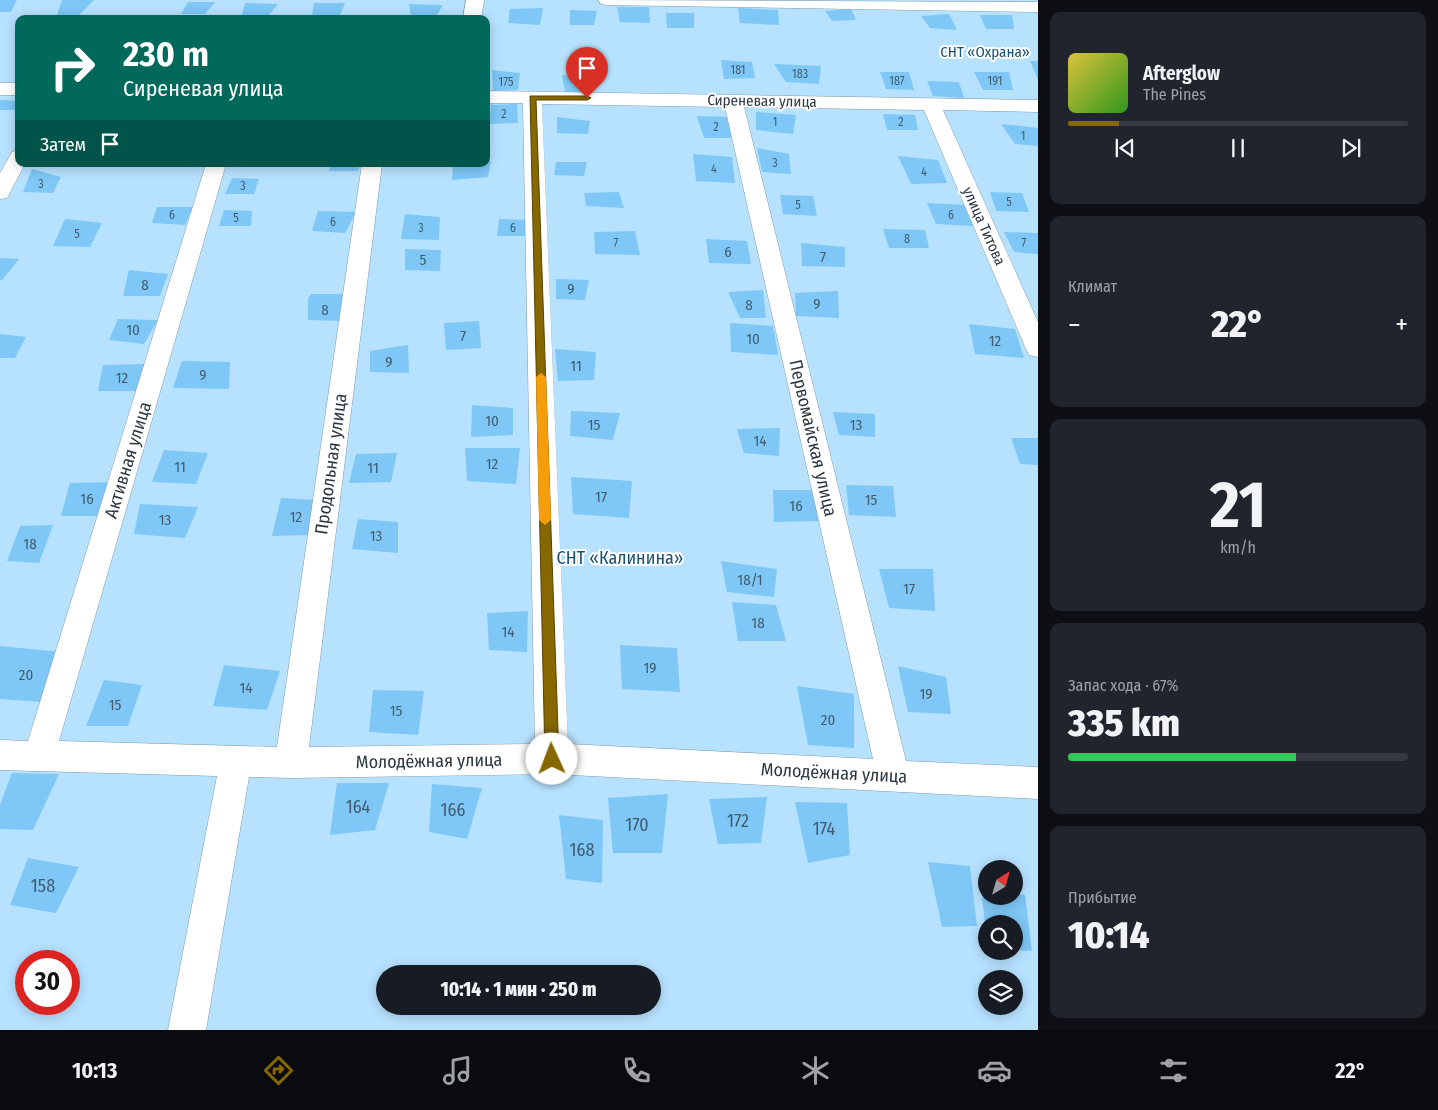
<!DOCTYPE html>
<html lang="ru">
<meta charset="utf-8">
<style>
body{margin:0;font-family:"Fira Sans Condensed",sans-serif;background:#20242c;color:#f1f3f6;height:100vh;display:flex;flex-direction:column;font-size:19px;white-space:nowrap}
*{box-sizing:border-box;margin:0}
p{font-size:16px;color:#9ea1a6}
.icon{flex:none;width:28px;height:28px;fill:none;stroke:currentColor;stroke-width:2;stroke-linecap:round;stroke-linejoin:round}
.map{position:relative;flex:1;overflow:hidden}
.side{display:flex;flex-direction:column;gap:12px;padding:12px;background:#0d0f14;width:400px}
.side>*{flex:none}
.hud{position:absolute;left:15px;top:15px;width:475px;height:152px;border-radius:10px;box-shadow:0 2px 12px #0003;background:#00695c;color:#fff;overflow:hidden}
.needle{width:32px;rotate:37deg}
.buttons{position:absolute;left:978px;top:860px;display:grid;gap:10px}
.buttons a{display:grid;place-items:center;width:45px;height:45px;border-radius:50%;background:#171b24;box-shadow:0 2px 12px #0003;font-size:25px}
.speed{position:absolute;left:15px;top:950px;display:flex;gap:10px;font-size:25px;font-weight:700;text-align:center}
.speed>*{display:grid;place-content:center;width:65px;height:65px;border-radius:50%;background:#171b24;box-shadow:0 2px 12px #0003;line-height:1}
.speed .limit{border:8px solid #d22;background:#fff;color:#111}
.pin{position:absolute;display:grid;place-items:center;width:42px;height:42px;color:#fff;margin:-51px -21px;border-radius:50% 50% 50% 0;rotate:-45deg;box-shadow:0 0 5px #0007}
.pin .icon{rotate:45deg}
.me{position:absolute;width:55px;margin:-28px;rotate:358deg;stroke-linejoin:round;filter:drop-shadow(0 0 4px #0008)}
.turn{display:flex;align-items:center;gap:18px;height:105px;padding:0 25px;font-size:22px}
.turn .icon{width:65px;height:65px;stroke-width:2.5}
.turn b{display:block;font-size:35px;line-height:42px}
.then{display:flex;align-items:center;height:48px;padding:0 25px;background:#0003;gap:10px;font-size:19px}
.big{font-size:38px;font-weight:800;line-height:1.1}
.side .tile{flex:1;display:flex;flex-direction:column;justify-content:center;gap:8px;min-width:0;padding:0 18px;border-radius:10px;background:#20242c}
.side .dial{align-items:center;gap:0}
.dial b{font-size:65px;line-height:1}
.song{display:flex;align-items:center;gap:15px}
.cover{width:60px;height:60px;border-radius:8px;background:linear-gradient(135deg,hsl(50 70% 55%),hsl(110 70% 35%))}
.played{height:5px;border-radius:2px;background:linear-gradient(90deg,#866700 15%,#363941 15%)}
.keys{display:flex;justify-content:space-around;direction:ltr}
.heat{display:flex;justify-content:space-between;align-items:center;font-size:28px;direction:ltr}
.charge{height:8px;border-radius:4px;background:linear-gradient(90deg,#34c759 67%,#363941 0)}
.trip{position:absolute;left:376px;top:965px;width:285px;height:50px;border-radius:25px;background:#171b24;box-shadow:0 2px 12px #0003;font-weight:800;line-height:50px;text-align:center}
.dock{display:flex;height:80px;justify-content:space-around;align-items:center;background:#090b0e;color:#9ea1a6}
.dock .icon{width:35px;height:35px}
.dock .current{color:#866700}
.dock b{font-size:22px;color:#f1f3f6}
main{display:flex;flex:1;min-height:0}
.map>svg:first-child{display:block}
</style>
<main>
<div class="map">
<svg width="1038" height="1030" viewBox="0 0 1038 1030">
<rect width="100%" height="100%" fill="#f4fafe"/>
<!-- green -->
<path fill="#b7e2ff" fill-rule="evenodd" d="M0,0H1038V1030H0ZM19,19H486V164H19ZM986,869H1014V896H986ZM986,924H1014V951H986ZM26,961H69V1004H26ZM385,974H652V1006H385ZM986,979H1014V1006H986Z"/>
<!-- building -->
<g fill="#7ec7f6">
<polygon points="0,0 17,0 11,12 0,12"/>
<polygon points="62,0 94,0 79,15 57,15"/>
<polygon points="188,2 215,2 205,14 181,14"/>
<polygon points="245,3 278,4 269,15 242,15"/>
<polygon points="314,3 345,3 340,15 312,15"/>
<polygon points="409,4 443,5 435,18 411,18"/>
<polygon points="617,7 649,7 650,23 620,22"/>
<polygon points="543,8 540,25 508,23 510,9"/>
<polygon points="738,8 778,10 779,25 740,23"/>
<polygon points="851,9 856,20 832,21 825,11"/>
<polygon points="570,10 597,11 594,25 570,25"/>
<polygon points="666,13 694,13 694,28 667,28"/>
<polygon points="949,14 957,30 930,28 921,16"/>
<polygon points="980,15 1012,15 1014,29 986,29"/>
<polygon points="721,60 752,62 755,78 724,79"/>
<polygon points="1030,61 1038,61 1038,80"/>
<polygon points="774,64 821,66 819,84 786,82"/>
<polygon points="492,70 520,73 518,90 493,91"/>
<polygon points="880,72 909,72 914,90 886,89"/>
<polygon points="974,72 1009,72 1013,90 983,90"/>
<polygon points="562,75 593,76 589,93 565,92"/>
<polygon points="927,81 959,82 964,98 933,96"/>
<polygon points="0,100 19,101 19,110 0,110"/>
<polygon points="517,104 518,123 490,124 491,105"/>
<polygon points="756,112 796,115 793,134 756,130"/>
<polygon points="883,114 915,115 918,130 887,130"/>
<polygon points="697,116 732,117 731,138 704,138"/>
<polygon points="557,117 590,121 588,134 557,133"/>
<polygon points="1001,124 1038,128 1038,146 1015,144"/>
<polygon points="757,148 789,154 791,174 762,172"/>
<polygon points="693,154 732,157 735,183 696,181"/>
<polygon points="898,156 938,160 947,183 911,184"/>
<polygon points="486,161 491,161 488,177 452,180 453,164 486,164"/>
<polygon points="556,162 587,162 584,176 554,175"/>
<polygon points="330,164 360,164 358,171 329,171"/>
<polygon points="32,169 61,177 53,193 23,192"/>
<polygon points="232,178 259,179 254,194 225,194"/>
<polygon points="619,192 624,208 586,206 584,193"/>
<polygon points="990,192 1022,193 1029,212 996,211"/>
<polygon points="780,195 813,196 817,216 783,214"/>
<polygon points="927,203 965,205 973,226 936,224"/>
<polygon points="157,207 193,207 185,225 152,223"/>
<polygon points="224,210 252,211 251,226 219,226"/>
<polygon points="318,211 356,212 345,233 312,231"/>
<polygon points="405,214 440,217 439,240 401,239"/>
<polygon points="65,219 102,223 90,247 53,246"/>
<polygon points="499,219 531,220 527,236 497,236"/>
<polygon points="883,229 925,230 929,248 889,248"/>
<polygon points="635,231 640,255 595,254 594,232"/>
<polygon points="1004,232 1038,233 1038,254 1014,252"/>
<polygon points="706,239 747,241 751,264 709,263"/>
<polygon points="801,243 845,247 845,267 802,266"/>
<polygon points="405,249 441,250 440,271 405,270"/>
<polygon points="0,258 19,259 2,280 0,280"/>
<polygon points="129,270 168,274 160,296 123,296"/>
<polygon points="556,279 589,280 585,300 556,299"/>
<polygon points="763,290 766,318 740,318 728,292"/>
<polygon points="838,291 839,318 796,316 795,293"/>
<polygon points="311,294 345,294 341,321 308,320 308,299"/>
<polygon points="118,319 158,320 144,344 109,340"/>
<polygon points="479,321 481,348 446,350 444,323"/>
<polygon points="730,323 773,326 778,355 731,352"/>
<polygon points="969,324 1015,329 1024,358 975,354"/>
<polygon points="0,334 26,337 15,358 0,358"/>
<polygon points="408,345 409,373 370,372 370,351"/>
<polygon points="555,349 596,352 594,380 558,381"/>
<polygon points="182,361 230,362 229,389 173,388"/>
<polygon points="145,364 140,391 98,391 103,365"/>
<polygon points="472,405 513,408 513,435 471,437"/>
<polygon points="571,411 620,413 613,440 570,436"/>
<polygon points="833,412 875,414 875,437 839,435"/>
<polygon points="780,428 779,456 744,453 737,429"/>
<polygon points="1011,438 1038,438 1038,465 1020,464"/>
<polygon points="465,448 520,448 516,484 467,481"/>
<polygon points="164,450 208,453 196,484 152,482"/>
<polygon points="397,453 391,482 349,483 356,454"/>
<polygon points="571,477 632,481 629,518 573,514"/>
<polygon points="116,482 100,516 61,516 70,483"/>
<polygon points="846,485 893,486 896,517 849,515"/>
<polygon points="773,490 817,490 819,521 774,522"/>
<polygon points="281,498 318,500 311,535 272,536"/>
<polygon points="140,504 198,507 185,538 134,534"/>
<polygon points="358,519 398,522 398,553 352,549"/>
<polygon points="53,525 39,563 7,561 20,526"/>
<polygon points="721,561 777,569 774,597 727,592"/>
<polygon points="879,569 933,569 935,611 889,608"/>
<polygon points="732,602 776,605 786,641 738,641"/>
<polygon points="528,611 527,652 489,650 487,613"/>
<polygon points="620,645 677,648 680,692 622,689"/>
<polygon points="0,646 61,652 42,702 0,699"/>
<polygon points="224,665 280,671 267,710 213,706"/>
<polygon points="898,666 946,677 951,714 908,712"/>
<polygon points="104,680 142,685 128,726 86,726"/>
<polygon points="797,686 854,694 854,748 808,745"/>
<polygon points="373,690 424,691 418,735 369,732"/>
<polygon points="12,773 59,774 33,830 0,829 0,805"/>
<polygon points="337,783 389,783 375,830 330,835"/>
<polygon points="432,784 482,788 467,839 429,832"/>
<polygon points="668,794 662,853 613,853 608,798"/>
<polygon points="767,797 761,843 718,844 709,799"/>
<polygon points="795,802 847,803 850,855 808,863"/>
<polygon points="559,815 603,820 602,883 566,879"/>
<polygon points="28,858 79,867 56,913 10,905"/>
<polygon points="928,862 970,866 977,926 942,927"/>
<polygon points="981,887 986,888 986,896 1014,896 1014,893 1025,895 1032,951 1014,950 1014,924 985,924"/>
</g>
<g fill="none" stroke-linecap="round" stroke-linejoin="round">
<!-- minor casing -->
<g stroke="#7f9aac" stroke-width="1">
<g id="minor">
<polygon points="466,0 484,0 481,19 463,19"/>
<polygon points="598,0 1038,2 1038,12 607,5 601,4"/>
<rect x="0" y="83" width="19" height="12"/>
<path d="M486,91L1038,100V112L943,110L1038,322V357L1029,355L1026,349L924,110L744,107L906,761L1038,767V799L552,774L291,778L249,777L206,1030H168L217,776L0,770V740L28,741L206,164H226L59,741L277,747L362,164H382L309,747L535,744L523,103H486ZM542,104L725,107L873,759L568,744Z"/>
<polygon points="19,150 19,164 25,164 7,198 0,199 0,173 12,152"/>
</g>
</g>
<!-- minor -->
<use href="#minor" fill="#fff" fill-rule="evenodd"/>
</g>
<!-- route -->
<polygon fill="#866700" stroke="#574300" points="530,96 587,96 591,98 587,100 536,100 559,759 557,763 552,765 547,763 545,759"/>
<!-- slow -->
<polygon fill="#f59e0b" points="541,373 546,377 551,520 545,525 539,520 536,377"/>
<g text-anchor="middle" stroke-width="4" stroke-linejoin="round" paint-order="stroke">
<!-- far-number labels -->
<g font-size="12" fill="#405c6e">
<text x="738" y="74">181</text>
<text x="800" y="78">183</text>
<text x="897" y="85">187</text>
<text x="995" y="85">191</text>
<text x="506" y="86">175</text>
<text x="504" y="118">2</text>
<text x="775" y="126">1</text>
<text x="901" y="126">2</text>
<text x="716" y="131">2</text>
<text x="1023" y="140">1</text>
<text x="775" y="167">3</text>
<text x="714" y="173">4</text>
<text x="924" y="176">4</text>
<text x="41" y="188">3</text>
<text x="243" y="190">3</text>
<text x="1009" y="206">5</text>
<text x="798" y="209">5</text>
<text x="172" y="219">6</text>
<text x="951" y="219">6</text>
<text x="236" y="222">5</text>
<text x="333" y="226">6</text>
<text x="421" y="232">3</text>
<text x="513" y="232">6</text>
<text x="77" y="238">5</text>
<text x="907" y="243">8</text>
<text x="616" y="247">7</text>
<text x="1024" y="247">7</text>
</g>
<!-- far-park labels -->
<g font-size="15" fill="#195171" stroke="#fff">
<text x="985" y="57">СНТ «Охрана»</text>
</g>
<!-- far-street labels -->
<g font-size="15" fill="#2c3840" stroke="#fff">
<text transform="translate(762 101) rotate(1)" y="5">Сиреневая улица</text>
<text transform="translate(984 226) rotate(66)" y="5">улица Титова</text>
</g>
<!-- number labels -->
<g font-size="15" fill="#405c6e">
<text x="728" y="257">6</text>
<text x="823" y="262">7</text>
<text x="423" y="265">5</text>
<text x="145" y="290">8</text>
<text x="571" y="294">9</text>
<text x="817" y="309">9</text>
<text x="749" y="310">8</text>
<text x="325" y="315">8</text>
<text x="133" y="335">10</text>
<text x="463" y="341">7</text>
<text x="753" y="344">10</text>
<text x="995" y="346">12</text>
<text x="389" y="367">9</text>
<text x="576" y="371">11</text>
<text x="203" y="380">9</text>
<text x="122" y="383">12</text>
<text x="492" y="426">10</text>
<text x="594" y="430">15</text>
<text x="856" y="430">13</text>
<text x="760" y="446">14</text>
<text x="492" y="469">12</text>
<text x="180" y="472">11</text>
<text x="373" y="473">11</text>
<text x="601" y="502">17</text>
<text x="87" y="504">16</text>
<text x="871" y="505">15</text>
<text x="796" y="511">16</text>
<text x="296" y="522">12</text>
<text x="165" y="525">13</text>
<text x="376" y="541">13</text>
<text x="30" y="549">18</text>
<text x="750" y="585">18/1</text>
<text x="909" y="594">17</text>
<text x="758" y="628">18</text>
<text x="508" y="637">14</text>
<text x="650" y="673">19</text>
<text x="26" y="680">20</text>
<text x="246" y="693">14</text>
<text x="926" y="699">19</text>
<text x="115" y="710">15</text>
<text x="396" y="716">15</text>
<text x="828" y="725">20</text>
</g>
<!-- street labels -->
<g font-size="18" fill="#2c3840" stroke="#fff">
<text transform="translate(813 438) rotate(77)" y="6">Первомайская улица</text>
<text transform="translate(128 460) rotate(-73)" y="6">Активная улица</text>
<text transform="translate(331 464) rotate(-82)" y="6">Продольная улица</text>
<text transform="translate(429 761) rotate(-1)" y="6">Молодёжная улица</text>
<text transform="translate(834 773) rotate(3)" y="6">Молодёжная улица</text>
</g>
<!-- park labels -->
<g font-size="18" fill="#195171" stroke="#fff">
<text x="620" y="564">СНТ «Калинина»</text>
</g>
<!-- near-number labels -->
<g font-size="18" fill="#405c6e">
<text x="358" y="813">164</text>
<text x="453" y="816">166</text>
<text x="738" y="827">172</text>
<text x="637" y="831">170</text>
<text x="824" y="835">174</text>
<text x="582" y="856">168</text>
<text x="43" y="892">158</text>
</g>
</g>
</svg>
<div class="buttons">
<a><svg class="needle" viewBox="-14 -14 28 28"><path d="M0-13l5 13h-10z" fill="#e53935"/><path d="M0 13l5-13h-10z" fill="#9ea1a6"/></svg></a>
<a><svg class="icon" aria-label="search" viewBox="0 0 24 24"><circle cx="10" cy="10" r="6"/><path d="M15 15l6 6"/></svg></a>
<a><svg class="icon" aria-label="layers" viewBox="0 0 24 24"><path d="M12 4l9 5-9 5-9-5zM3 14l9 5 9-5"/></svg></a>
</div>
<div class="speed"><div class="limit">30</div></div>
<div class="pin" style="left:587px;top:98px;background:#d93025"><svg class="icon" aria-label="arrive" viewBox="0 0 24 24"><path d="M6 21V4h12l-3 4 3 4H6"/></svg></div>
<svg class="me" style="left:552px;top:759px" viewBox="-20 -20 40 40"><circle r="19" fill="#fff"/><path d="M0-13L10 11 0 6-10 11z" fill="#866700"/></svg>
<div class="trip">10:14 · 1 мин · 250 m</div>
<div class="hud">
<div class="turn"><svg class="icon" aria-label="right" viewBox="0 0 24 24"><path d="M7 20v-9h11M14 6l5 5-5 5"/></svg><div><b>230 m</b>Сиреневая улица</div></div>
<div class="then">Затем<svg class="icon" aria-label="arrive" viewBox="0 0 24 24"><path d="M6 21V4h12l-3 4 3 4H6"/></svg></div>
</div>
</div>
<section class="side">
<div class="tile">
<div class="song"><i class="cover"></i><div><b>Afterglow</b><p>The Pines</p></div></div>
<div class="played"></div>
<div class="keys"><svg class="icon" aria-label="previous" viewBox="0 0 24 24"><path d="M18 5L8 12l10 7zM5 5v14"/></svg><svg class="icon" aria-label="pause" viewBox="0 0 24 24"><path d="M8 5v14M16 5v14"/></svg><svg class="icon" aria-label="next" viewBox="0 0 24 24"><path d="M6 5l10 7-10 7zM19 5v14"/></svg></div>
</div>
<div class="tile"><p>Климат</p>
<div class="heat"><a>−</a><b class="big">22°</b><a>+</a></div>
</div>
<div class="tile dial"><b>21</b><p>km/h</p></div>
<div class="tile"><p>Запас хода · 67%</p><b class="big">335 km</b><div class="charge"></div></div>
<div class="tile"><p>Прибытие</p><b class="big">10:14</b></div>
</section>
</main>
<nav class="dock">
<b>10:13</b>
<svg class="icon current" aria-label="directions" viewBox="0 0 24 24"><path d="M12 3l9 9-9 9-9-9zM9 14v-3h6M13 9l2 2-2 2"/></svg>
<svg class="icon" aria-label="music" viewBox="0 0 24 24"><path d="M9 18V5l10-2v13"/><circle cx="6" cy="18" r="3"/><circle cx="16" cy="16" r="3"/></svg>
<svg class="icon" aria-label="phone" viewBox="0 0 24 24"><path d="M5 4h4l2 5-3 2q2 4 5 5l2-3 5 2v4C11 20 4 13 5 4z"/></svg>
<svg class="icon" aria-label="climate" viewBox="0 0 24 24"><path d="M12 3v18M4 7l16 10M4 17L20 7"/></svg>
<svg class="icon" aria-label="car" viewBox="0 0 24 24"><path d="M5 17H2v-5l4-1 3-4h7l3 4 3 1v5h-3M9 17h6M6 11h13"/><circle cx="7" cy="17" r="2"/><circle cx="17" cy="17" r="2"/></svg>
<svg class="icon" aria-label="filters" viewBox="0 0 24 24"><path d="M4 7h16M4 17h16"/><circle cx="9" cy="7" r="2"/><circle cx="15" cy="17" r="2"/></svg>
<b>22°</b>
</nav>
